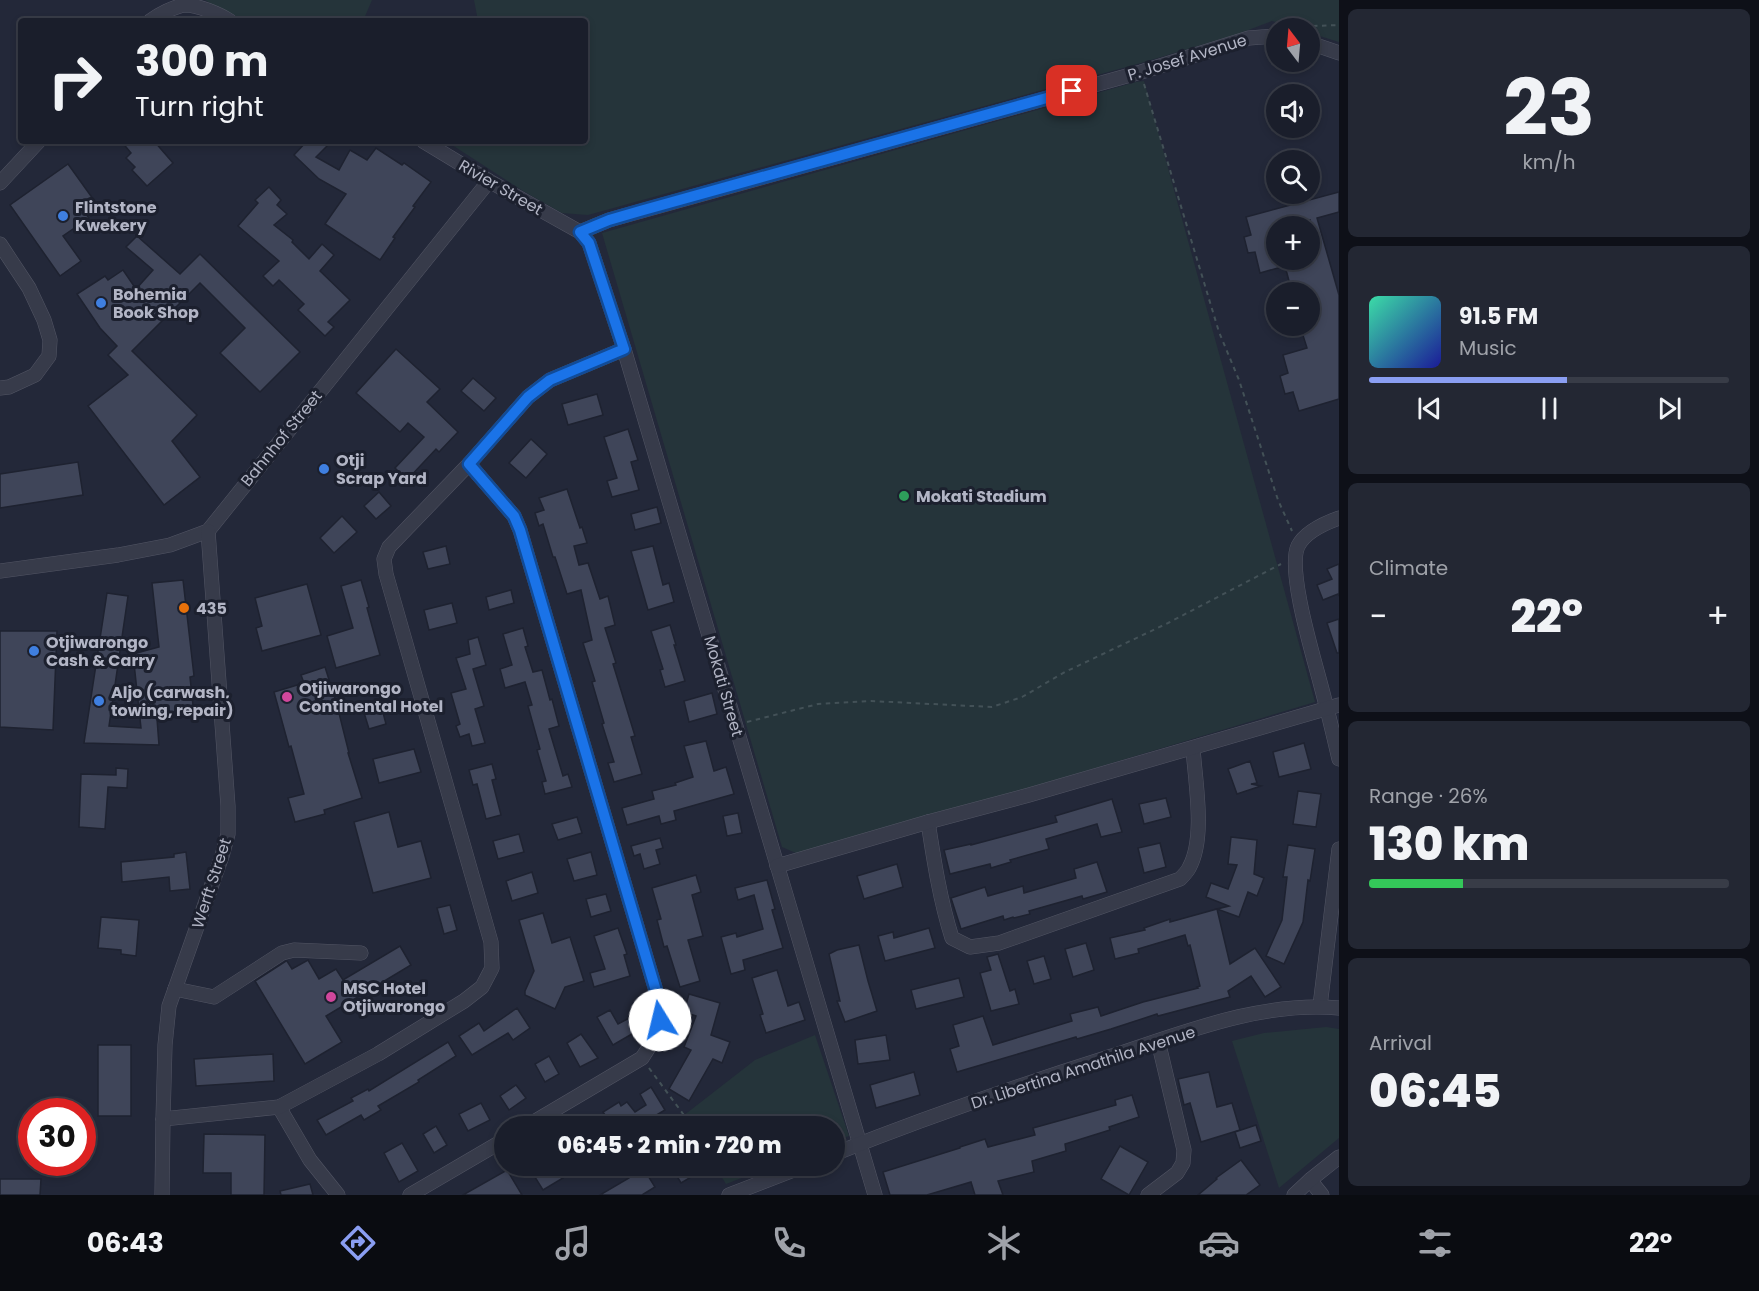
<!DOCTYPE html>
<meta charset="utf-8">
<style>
body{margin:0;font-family:Poppins,sans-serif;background:#232733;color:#f1f3f6;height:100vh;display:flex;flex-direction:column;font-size:22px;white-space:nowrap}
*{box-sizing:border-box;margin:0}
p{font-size:20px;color:#9fa2a9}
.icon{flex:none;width:33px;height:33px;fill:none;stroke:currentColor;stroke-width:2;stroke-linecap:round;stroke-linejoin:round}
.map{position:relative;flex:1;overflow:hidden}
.details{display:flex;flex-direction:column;gap:9px;padding:9px;background:#0e1018;width:420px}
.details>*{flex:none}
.banner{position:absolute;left:18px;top:18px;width:570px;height:126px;border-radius:6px;box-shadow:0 3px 9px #0003,0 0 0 2px #383c47;background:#1a1e2b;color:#f1f3f6;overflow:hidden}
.needle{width:39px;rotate:344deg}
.controls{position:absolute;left:1266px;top:18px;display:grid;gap:12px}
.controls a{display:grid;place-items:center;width:54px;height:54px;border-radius:50%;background:#1a1e2b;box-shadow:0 3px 9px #0003,0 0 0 2px #383c47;font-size:30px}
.speed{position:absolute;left:18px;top:1098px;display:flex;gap:12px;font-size:30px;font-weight:700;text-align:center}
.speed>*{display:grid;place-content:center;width:78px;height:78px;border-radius:50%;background:#1a1e2b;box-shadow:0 3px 9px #0003,0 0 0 2px #383c47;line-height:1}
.speed .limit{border:9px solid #d22;background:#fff;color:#111}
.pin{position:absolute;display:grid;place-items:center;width:51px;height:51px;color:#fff;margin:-26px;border-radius:12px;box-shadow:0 3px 9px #0006}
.me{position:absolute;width:66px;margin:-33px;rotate:351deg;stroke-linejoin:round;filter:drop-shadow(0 0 4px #0008)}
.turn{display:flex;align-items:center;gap:21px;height:126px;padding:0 18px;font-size:27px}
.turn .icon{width:78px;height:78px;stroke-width:2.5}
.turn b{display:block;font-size:42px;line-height:51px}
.big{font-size:45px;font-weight:800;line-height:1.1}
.details .widget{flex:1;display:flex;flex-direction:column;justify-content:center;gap:9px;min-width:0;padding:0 21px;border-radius:9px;background:#232733}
.details .dial{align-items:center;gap:0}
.dial b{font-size:78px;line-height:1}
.song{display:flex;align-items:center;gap:18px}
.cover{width:72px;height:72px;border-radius:9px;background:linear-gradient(135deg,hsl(160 70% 55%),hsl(240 70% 35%))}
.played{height:6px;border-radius:3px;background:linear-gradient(90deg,#8a9ef2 55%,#383c47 55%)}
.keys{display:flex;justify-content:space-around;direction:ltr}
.heat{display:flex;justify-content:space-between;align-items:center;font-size:33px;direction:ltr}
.charge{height:9px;border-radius:4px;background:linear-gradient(90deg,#34c759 26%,#383c47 0)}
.trip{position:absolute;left:494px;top:1116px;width:351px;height:60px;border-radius:30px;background:#1a1e2b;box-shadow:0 3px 9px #0003,0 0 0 2px #383c47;font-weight:800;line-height:60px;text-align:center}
.tab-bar{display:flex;height:96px;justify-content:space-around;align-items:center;background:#0a0c11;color:#9fa2a9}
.tab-bar .icon{width:42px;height:42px}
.tab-bar .active{color:#8a9ef2}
.tab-bar b{font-size:27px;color:#f1f3f6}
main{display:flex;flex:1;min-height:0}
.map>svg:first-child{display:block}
</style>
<main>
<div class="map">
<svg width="1339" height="1195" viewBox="0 0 1339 1195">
<rect width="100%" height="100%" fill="#232839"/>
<!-- green -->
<g fill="#25343a">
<polygon points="205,0 372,0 363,21 240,21"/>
<polygon points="474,0 1339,0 1339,42 1310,33 1310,28 1297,28 1272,21 1238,34 1141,63 588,215 562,213 523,191 446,141 585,141 585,21 478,21"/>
<polygon points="1144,81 1315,702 1026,789 798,854 782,847 602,233 1136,82"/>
<polygon points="1326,1027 1339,1029 1339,1138 1279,1188 1232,1041 1264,1033"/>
<polygon points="815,1035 849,1136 834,1141 834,1126 690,1126 683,1116 755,1060"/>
<polygon points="715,1166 772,1166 726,1184"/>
</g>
<!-- building -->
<g fill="#3f4559" stroke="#1e2230" stroke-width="1.5" fill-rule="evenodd">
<polygon points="121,141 154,141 173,163 147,186 132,170 135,167 126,158 131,153"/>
<polygon points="307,141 332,141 316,157 339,170 350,150 367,160 376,148 402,165 404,163 431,182 413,206 415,207 393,237 395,238 380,260 325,224 346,194 319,179 294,155"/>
<polygon points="68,164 101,210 91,216 86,212 85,213 89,218 63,236 81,261 60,276 10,205"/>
<polygon points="269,187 281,200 277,205 287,214 274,225 293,240 292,242 309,259 322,244 334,255 320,271 350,300 328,322 334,327 325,336 298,310 304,304 279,280 273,286 263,276 279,261 238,226 258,203 255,200"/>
<path d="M1339,192V212L1317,218L1339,295V399L1299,411L1293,392L1285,394L1280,376L1288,373L1283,355L1307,348L1300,326H1310V292H1292L1285,266L1260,273L1255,252L1248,253L1244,237L1251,235L1246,217ZM1310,220V260H1276V226H1285Z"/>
<polygon points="137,236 180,274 200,254 300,352 260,392 220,353 245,328 200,283 132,351 197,415 172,441 200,477 164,505 88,406 128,375 108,355 117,346 100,328 77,294 105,276 108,280 123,270 136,289 153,270 126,247"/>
<polygon points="396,349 440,389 427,402 458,432 439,452 436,449 407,480 395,468 424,437 408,423 400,432 356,393"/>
<polygon points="473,378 496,398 484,411 461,391"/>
<polygon points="597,394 603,415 568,425 562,404"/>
<polygon points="628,429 638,460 631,462 639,490 612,497 607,481 617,478 604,437"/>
<polygon points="531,439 547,454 526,478 509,463"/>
<polygon points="78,462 83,495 0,508 0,474"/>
<polygon points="567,489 580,528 582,527 587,543 574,546 579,565 588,563 600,599 608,596 615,625 605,628 616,663 613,664 635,736 631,737 642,774 614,782 608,763 614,762 602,724 604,723 592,682 595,681 583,643 592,640 581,590 567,594 555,557 553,557 543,524 539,526 535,513 544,510 539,498"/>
<polygon points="379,492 391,506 376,519 364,506"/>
<polygon points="657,507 661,523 635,530 631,514"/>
<polygon points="342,516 357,532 334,553 320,538"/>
<polygon points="446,546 450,564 428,569 423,552"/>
<polygon points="653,546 663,585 669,583 674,602 648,610 631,551"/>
<polygon points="1339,564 1339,596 1338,594 1323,600 1317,585 1332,579 1327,569"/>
<polygon points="183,580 194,676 190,677 194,715 157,719 159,745 84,743 107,593 128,596 109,726 141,728 133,654 159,647 152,583"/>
<polygon points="361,580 369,607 367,608 380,655 336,668 327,636 353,628 341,586"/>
<polygon points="307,584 321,635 262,651 256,628 262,626 255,598"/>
<polygon points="511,590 514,603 489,610 486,597"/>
<polygon points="452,603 457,623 429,630 424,610"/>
<polygon points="1339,619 1339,653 1337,653 1327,623"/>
<polygon points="670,625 676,645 674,645 685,681 665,687 660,670 663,669 651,631"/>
<polygon points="523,628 528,646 525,647 533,672 542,670 550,700 552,699 559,726 549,729 563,776 568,774 572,787 545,794 542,782 546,781 537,750 540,749 528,706 532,705 525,682 505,688 500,669 512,665 503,634"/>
<polygon points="0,631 57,631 53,730 0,727"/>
<polygon points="478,637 486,665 473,669 484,706 475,709 485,743 472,746 469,734 460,737 456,726 460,724 451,693 466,689 456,658 470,654 468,640"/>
<polygon points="325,667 337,705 349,753 348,753 362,798 324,810 325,814 295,822 288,798 304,794 291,746 289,747 274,692 304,683 301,675"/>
<polygon points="712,693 717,714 689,722 684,701"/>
<polygon points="380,701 386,724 369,729 362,706"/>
<polygon points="706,741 714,771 726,767 734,794 674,811 676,820 661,824 659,816 627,825 622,808 654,799 652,791 676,785 675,783 693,777 684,746"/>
<polygon points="1304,743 1311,769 1279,777 1273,752"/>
<polygon points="414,749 421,772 379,783 373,759"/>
<polygon points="1250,761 1257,783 1251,784 1261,786 1237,794 1228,769"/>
<polygon points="492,764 496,779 492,780 501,815 486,819 477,784 473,785 469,770"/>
<polygon points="116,768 128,769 127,788 108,787 105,829 79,827 81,774 116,775"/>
<polygon points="1298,791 1321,794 1316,827 1293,824"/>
<polygon points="1166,798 1171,817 1144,824 1139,804"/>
<polygon points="1112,799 1122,832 1101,837 1097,824 1046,839 1049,849 1010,860 1011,862 991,868 990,864 950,874 944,850 971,844 971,845 1057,822 1055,816"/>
<polygon points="389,812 398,847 421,841 431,878 373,893 354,822"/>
<polygon points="738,813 742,833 727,836 723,816"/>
<polygon points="577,817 582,833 558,840 552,824"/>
<polygon points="519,834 524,852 498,859 493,841"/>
<polygon points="1231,837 1257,840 1254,874 1264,878 1257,896 1248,892 1239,917 1217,909 1229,906 1206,897 1211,883 1228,889 1237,865 1228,864"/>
<polygon points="660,838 663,848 656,850 660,864 644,869 640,854 634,856 631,846"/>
<polygon points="1160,843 1166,867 1144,873 1138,848"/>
<polygon points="1288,845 1315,849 1310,881 1308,880 1303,922 1284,964 1266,956 1282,920 1287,877 1283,877"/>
<polygon points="186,852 190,889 170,891 169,877 122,882 121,862 174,857 174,854"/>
<polygon points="591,852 597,875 574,881 567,859"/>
<polygon points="1097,862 1107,892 1083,899 1082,896 1029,911 1030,914 1014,918 1013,917 1004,920 1003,916 961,929 951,898 985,887 988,896 1023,886 1024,893 1076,878 1074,869"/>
<polygon points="897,864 903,887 864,899 857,876"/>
<polygon points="532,872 538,893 512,901 506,881"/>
<polygon points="696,875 701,892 692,895 703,936 688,940 700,981 680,987 667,946 664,947 657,920 661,919 652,888"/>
<polygon points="767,880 775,909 772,910 783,948 743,960 745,970 731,974 721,937 736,933 737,937 763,929 754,895 738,900 735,888"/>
<polygon points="606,894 611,911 591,917 586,899"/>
<polygon points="450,905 457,930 444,934 437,908"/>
<polygon points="1217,909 1230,964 1255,948 1281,987 1265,997 1251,976 1228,991 1230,997 1158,1016 1157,1014 1111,1029 1077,1039 1076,1037 957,1072 950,1049 959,1046 953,1025 983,1016 993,1045 1072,1021 1070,1014 1098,1007 1101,1016 1143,1002 1198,988 1197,987 1200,986 1190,945 1188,946 1185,935 1138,949 1139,953 1115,959 1110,938 1145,930 1144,928 1170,919 1170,922"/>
<polygon points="543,913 552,943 570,937 584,981 565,987 555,1009 525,995 525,991 534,971 519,920"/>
<polygon points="101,917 139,920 136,956 121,954 121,950 98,948"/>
<polygon points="618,928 627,954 624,955 630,976 594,987 590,973 605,969 594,936"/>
<polygon points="929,928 935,948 885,961 878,936 893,932 894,938"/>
<polygon points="1086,943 1094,970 1073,977 1065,949"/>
<polygon points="859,945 868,981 877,1011 845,1022 837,1001 840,1001 829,954 837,950"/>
<polygon points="400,946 411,965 326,1016 342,1042 305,1064 255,981 286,961 287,961 292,969 308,960 319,979 336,969 343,980"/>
<polygon points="998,954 1010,991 1015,989 1019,1004 991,1011 980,973 991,970 987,957"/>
<polygon points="1044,956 1051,979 1034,984 1027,961"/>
<polygon points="777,970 788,1006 799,1002 805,1020 766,1033 760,1015 763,1014 752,978"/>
<polygon points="959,978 964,997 916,1009 911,990"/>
<polygon points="689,994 720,1003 711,1035 730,1042 722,1063 713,1059 689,1101 669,1089 691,1050 684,1047 696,1016 684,1012"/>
<polygon points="517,1008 530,1028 513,1040 508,1033 472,1055 459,1036 479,1023 484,1031"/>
<polygon points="610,1010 618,1024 633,1016 644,1027 613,1045 597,1017"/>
<polygon points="581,1034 598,1058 580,1067 567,1043"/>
<polygon points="886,1035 890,1060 858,1064 855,1040"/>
<polygon points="448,1042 456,1056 418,1080 419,1082 378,1106 381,1110 364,1120 361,1115 326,1135 317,1120 353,1101 351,1098 368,1089 369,1091"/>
<rect x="98" y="1045" width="33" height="71"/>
<polygon points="273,1054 274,1081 196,1086 194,1059"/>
<polygon points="549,1056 559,1074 545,1082 535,1064"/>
<polygon points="914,1072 920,1095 876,1108 870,1085"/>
<polygon points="1209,1072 1217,1107 1232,1103 1240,1130 1201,1142 1190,1103 1184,1105 1178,1079"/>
<polygon points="516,1085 526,1098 509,1110 500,1096"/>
<polygon points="651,1087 665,1110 638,1126 612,1126 603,1112 619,1102 621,1106 627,1102 635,1112 646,1105 640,1094"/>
<polygon points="1132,1095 1139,1117 1109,1127 1110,1130 1065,1144 1066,1151 1032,1161 1034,1172 998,1181 1003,1195 975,1195 971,1182 927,1195 890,1195 883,1172 960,1148 960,1147 985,1139 988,1147 1035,1135 1033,1128 1116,1105 1115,1100"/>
<polygon points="481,1103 490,1120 468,1131 459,1114"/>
<polygon points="1256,1125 1261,1141 1240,1148 1235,1132"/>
<polygon points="436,1126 447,1145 434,1153 423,1134"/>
<polygon points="204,1134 265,1135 264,1195 231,1195 231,1173 203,1173"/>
<polygon points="402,1143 418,1171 399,1182 384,1153"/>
<polygon points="1120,1146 1148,1162 1129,1195 1101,1179"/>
<polygon points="1241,1160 1260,1185 1246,1195 1198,1195 1217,1179 1216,1178"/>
<polygon points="528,1166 556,1166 563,1178 543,1190"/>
<polygon points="642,1166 655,1187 642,1195 600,1195 629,1178 627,1174"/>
<polygon points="671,1166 710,1166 681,1183"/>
<polygon points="507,1170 522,1195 463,1195"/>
<polygon points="0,1179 41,1179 40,1195 0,1195"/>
<polygon points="310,1184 313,1195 281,1195 280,1191"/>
</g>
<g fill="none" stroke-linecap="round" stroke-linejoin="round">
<!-- minor casing -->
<g stroke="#525564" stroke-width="15">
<g id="minor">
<path d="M150,21C158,15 175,6 185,5C198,5 219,14 230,21"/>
<polyline points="1310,43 1339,53"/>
<polyline points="423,141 489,181 580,232 589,243 624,349 875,1195"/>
<polyline points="0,183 39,141"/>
<polyline points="580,232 609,220 1141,72 1249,38 1276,36"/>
<polyline points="0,244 29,288 44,320 50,340 49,356 35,375 9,387 0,388"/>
<path d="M469,464L514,516L520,530L659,1001C661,1027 657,1036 642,1058L527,1126"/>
<path d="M1339,518C1325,523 1305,532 1298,546C1287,570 1313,655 1320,682C1327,708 1333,733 1339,759"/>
<polyline points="0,571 118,555 170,545 208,531 489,181"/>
<path d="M928,822C934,861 940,900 952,938L970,947L999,943L1180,879C1183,876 1187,872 1189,868C1206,838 1195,781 1193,748"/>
<polyline points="777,866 928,822 1029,795 1339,705"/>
<polyline points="175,989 214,997 282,953 294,950 361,953"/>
<polyline points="1320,1006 1339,849"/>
<polyline points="279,1107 310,1160 338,1195"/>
<polyline points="163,1119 279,1107 378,1054 464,1001 482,987 492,968 491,942 386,574 384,559 389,547 469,464 528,397 550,380 624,349"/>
<path d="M834,1154C924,1118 1017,1086 1109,1057C1183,1033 1260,1001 1339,1008"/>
<polyline points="1310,1180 1322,1195"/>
<polyline points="162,1195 163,1119 165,1045 169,1006 222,856 228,834 228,806 208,531"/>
<polyline points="410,1195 504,1140"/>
<polyline points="729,1195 804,1166"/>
<polyline points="1148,1195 1177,1173 1183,1163 1184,1150 1158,1041"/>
<polyline points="1294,1195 1310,1180 1339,1157"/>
</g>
</g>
<!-- path -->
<g stroke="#435157" stroke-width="2" stroke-dasharray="4.5 4.5" stroke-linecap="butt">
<polyline points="1286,27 1339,25"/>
<polyline points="1144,84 1219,332 1239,380 1278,500 1292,531"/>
<polyline points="747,722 818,704 871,701 992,707 1022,697 1065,672 1168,623 1281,564"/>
<polyline points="649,1068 692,1126"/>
<polyline points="721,1166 732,1180"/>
</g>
<!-- minor -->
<use href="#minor" stroke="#373b4a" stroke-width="14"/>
</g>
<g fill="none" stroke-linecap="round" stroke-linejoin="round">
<!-- route casing -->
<g stroke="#114b97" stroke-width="15">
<polyline id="route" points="660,1020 659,1001 520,530 514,516 469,464 528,397 550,380 624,349 589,243 580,232 609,220 640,211 1072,91"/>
</g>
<!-- route -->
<use href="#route" stroke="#1a73e8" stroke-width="10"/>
</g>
<!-- markers -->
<g fill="#3f7fe0" stroke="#1c202e" stroke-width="2">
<circle cx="63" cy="216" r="6"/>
<circle cx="101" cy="303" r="6"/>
<circle cx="324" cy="469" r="6"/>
<circle cx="34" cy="651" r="6"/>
<circle cx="99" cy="701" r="6"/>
</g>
<circle fill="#2e9e5b" stroke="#1c202e" stroke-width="2" cx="904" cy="496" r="6"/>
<circle fill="#e8710a" stroke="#1c202e" stroke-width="2" cx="184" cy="608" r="6"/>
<g fill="#d1479c" stroke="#1c202e" stroke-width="2">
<circle cx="287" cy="697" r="6"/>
<circle cx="331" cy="997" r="6"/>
</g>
<g text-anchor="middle" stroke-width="6" stroke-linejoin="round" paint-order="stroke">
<!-- street labels -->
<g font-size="16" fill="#b2b5c5" stroke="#1c202e">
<text transform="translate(1187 57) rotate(-17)" y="6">P. Josef Avenue</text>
<text transform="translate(501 187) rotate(30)" y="6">Rivier Street</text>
<text transform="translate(281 438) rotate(-51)" y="6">Bahnhof Street</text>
<text transform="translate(724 686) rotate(74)" y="6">Mokati Street</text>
<text transform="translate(211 883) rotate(-72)" y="6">Werft Street</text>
<text transform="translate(1083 1067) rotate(-18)" y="6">Dr. Libertina Amathila Avenue</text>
</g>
<!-- poi labels -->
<g font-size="16" font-weight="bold" fill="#b2b5c5" stroke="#1c202e" text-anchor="start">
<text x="75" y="213">Flintstone<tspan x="75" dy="18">Kwekery</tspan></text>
<text x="113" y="300">Bohemia<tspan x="113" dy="18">Book Shop</tspan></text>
<text x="336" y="466">Otji<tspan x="336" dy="18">Scrap Yard</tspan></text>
<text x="916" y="502">Mokati Stadium</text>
<text x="196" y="614">435</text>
<text x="46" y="648">Otjiwarongo<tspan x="46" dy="18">Cash &amp; Carry</tspan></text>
<text x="299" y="694">Otjiwarongo<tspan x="299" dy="18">Continental Hotel</tspan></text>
<text x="111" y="698">Aljo (carwash,<tspan x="111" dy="18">towing, repair)</tspan></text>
<text x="343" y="994">MSC Hotel<tspan x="343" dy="18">Otjiwarongo</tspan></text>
</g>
</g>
</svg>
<div class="controls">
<a><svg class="needle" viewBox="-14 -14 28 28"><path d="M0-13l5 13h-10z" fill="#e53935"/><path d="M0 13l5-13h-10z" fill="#9fa2a9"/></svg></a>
<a><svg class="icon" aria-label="sound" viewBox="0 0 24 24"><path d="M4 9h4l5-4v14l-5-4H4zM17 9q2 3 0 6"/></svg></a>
<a><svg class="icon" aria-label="search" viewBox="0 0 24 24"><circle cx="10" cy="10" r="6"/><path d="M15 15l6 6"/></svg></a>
<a>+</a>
<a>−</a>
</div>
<div class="speed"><div class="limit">30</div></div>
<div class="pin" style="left:1072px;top:91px;background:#d93025"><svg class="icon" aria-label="arrive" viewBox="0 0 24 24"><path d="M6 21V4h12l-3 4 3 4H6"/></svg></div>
<svg class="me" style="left:660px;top:1020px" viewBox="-20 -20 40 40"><circle r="19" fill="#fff"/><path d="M0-13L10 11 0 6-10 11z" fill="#1a73e8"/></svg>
<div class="trip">06:45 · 2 min · 720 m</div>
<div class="banner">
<div class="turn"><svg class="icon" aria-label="right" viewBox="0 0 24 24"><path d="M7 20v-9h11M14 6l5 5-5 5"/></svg><div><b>300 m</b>Turn right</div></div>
</div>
</div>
<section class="details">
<div class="widget dial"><b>23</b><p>km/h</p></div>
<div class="widget">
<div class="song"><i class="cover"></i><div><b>91.5 FM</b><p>Music</p></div></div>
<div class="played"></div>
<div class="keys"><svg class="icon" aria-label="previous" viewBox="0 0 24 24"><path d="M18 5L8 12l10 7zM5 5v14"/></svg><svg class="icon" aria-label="pause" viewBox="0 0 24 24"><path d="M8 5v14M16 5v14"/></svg><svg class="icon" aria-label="next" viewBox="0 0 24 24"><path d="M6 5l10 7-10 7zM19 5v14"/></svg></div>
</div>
<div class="widget"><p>Climate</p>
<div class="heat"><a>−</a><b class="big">22°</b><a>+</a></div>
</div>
<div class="widget"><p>Range · 26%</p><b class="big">130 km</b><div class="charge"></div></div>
<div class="widget"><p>Arrival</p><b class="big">06:45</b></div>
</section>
</main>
<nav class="tab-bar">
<b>06:43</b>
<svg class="icon active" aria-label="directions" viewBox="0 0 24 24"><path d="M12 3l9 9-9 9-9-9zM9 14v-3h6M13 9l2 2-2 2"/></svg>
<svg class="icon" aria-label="music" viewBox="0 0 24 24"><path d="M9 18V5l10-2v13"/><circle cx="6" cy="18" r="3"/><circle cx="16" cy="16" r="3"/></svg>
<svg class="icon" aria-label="phone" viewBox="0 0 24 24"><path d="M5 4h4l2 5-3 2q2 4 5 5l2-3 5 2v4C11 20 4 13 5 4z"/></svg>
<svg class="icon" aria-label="climate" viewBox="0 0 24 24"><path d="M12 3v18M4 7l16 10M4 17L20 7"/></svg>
<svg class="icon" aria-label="car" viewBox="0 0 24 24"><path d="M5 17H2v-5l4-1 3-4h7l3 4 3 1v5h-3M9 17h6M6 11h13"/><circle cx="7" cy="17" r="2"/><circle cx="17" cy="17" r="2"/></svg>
<svg class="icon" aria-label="filters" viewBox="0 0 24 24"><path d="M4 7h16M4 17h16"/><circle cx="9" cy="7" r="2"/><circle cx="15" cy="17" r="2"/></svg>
<b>22°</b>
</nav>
